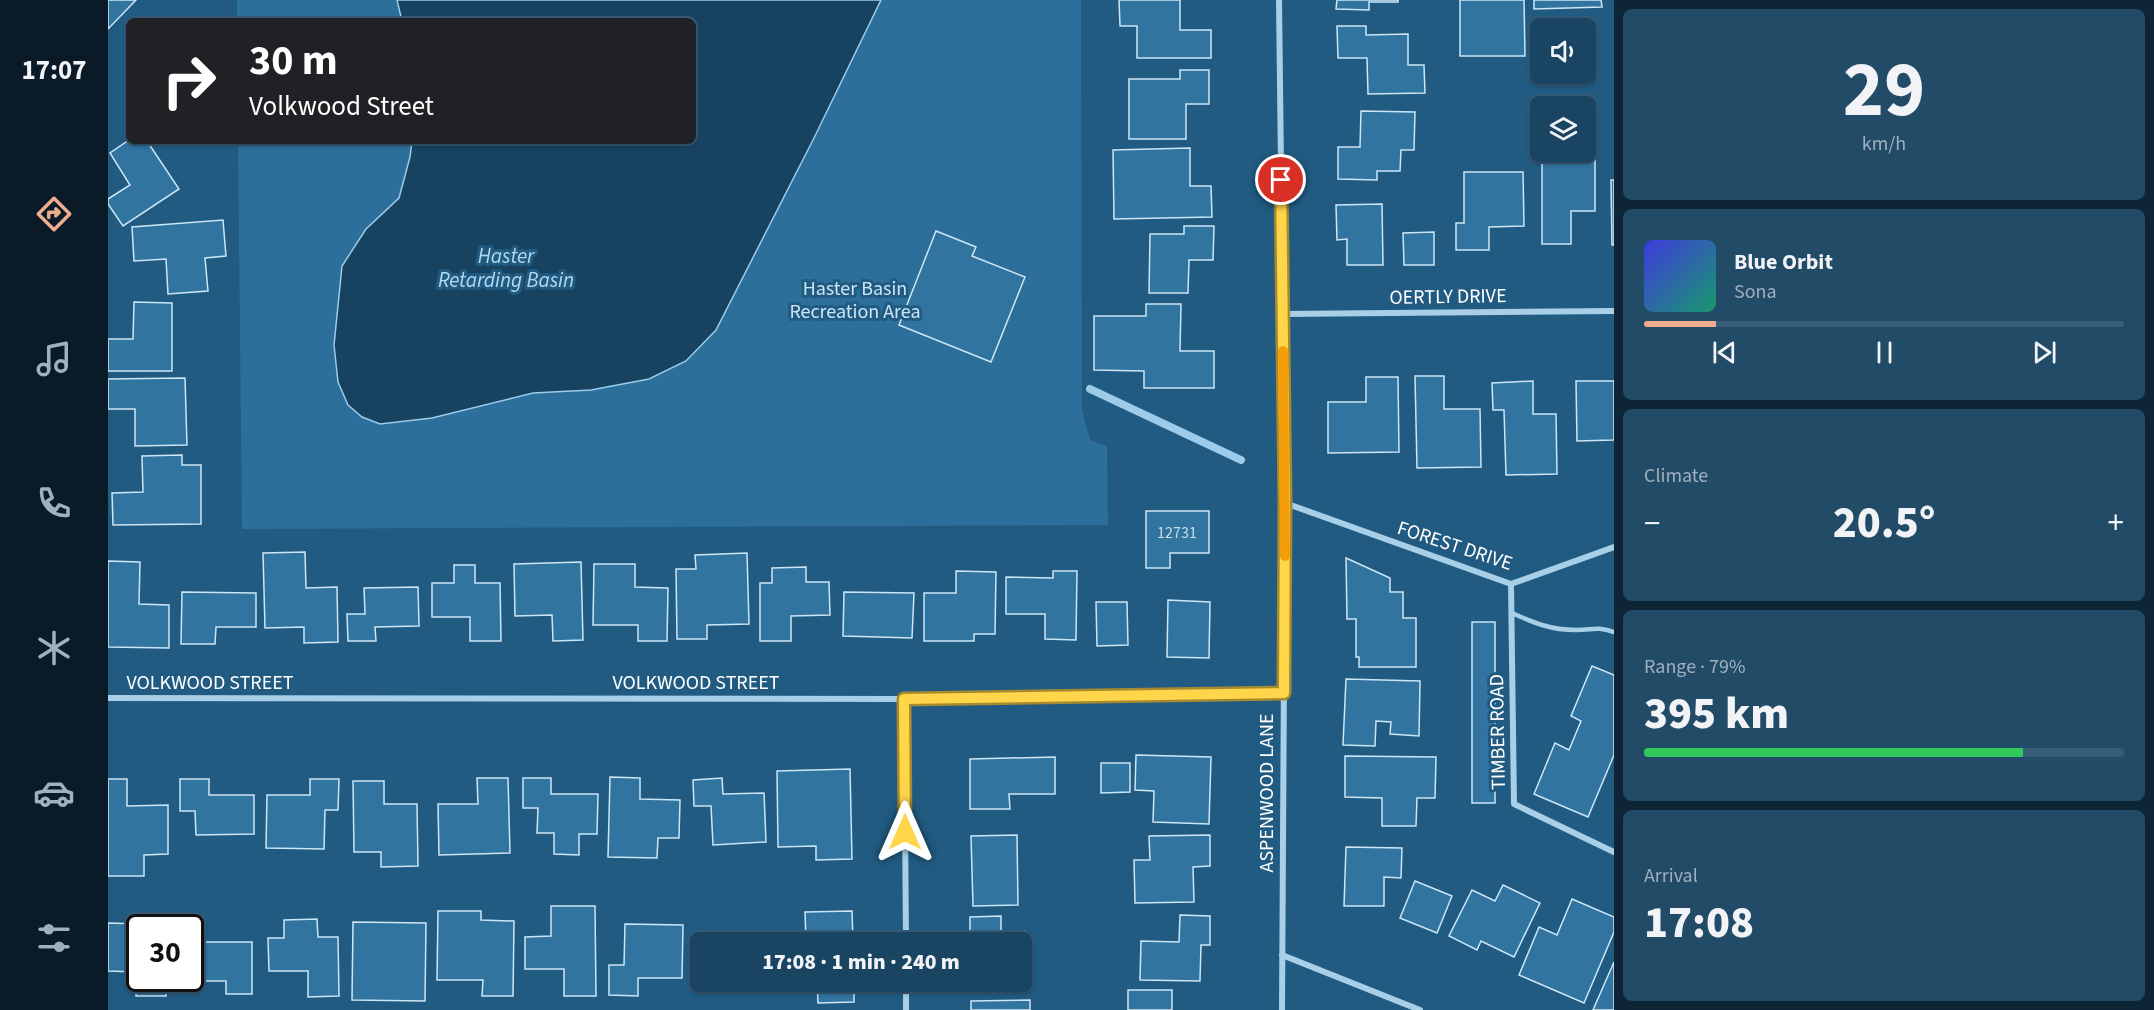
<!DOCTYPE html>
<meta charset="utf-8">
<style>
body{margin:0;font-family:"Source Sans 3",sans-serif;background:#224b68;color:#f1f3f6;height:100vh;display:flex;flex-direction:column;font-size:22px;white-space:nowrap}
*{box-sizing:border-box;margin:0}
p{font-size:20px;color:#9fb0be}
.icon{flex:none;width:33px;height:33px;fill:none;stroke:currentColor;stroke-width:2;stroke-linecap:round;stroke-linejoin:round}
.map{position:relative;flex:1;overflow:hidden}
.drawer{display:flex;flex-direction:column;gap:9px;padding:9px;background:#0e2536;width:540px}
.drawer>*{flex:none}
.guide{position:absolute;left:18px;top:18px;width:570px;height:126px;border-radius:9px;box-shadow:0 2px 4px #0004,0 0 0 2px #375c77;background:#202124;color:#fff;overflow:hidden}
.buttons{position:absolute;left:1422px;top:18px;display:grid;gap:12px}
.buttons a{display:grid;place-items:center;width:66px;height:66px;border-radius:9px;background:#194462;box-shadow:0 2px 4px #0004,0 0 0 2px #375c77;font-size:30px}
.speed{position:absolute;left:18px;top:914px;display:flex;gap:12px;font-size:30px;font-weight:700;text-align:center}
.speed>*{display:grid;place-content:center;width:78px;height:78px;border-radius:50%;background:#194462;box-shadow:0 2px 4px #0004,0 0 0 2px #375c77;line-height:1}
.speed .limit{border:3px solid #111;border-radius:9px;background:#fff;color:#111}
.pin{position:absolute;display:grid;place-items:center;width:51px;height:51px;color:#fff;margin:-26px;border:3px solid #fff;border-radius:50%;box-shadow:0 2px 6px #0007}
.me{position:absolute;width:66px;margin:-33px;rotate:0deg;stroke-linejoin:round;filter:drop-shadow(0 0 4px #0008)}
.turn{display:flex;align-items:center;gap:21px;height:126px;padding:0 24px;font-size:27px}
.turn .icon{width:78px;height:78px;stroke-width:2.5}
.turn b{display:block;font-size:42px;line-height:51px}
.big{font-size:45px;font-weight:800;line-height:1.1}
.drawer .card{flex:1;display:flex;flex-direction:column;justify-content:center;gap:9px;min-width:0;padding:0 21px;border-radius:9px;background:#224b68}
.drawer .dial{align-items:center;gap:0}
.dial b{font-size:78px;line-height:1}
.song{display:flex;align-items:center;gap:18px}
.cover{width:72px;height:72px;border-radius:9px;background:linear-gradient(135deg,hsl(240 70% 55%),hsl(160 70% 35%))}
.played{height:6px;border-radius:3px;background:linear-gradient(90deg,#eead8d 15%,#375c77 15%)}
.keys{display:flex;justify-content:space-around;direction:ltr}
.heat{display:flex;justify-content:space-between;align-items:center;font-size:33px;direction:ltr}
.charge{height:9px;border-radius:4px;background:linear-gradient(90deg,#34c759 79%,#375c77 0)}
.trip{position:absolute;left:582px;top:932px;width:342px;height:60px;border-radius:9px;background:#194462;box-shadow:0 2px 4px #0004,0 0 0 2px #375c77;font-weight:800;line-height:60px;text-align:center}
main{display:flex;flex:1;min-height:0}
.menu{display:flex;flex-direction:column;width:108px;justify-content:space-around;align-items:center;background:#0a1b27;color:#9fb0be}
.menu .icon{width:42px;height:42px}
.menu .selected{color:#eead8d}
.menu b{font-size:27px;color:#f1f3f6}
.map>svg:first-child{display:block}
</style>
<main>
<nav class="menu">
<b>17:07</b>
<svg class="icon selected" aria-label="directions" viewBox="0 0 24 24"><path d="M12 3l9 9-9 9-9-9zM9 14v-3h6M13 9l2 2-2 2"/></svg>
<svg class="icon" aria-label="music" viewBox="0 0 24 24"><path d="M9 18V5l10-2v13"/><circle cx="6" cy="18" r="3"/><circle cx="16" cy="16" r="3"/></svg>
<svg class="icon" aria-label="phone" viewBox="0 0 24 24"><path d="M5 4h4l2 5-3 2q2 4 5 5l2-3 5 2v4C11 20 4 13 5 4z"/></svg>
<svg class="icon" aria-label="climate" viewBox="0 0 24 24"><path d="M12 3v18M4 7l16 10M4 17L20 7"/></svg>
<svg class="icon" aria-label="car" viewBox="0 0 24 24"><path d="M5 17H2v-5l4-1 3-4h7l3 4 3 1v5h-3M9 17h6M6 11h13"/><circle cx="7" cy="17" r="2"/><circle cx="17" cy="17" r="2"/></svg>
<svg class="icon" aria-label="filters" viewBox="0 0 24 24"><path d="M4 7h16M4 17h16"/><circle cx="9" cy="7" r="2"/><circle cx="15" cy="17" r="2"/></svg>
</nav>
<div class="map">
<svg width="1506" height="1010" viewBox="0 0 1506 1010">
<rect width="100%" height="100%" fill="#215b82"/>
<!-- green -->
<polygon fill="#2b6f9a" points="129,0 973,0 974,409 982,440 999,446 1000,525 134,529 130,141 585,141 585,21 129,21"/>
<!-- water -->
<polygon fill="#174361" stroke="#9ccce9" stroke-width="1.5" points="289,0 773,0 706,138 608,330 578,361 541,379 483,390 425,393 324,418 272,424 254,417 240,405 230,382 226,345 234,266 258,229 291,198 302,157 304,141 585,141 585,21 294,21"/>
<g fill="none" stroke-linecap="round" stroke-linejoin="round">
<!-- stream -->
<polyline stroke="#9ccce9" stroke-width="8" points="982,389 1133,460"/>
</g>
<!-- building -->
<g fill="#31749f" stroke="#cce6f6" stroke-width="1.5">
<polygon points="0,0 28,0 0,29"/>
<polygon points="1011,0 1072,0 1072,30 1103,30 1103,58 1029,58 1029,26 1012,26"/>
<polygon points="1229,0 1290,0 1290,2 1261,2 1261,10 1228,9"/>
<polygon points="1352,0 1416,0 1417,56 1352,56"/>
<polygon points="1426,0 1493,0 1494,7 1426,9"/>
<polygon points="1229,26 1258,26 1258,35 1300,34 1300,65 1316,65 1317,93 1260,94 1259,58 1230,58"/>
<polygon points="1072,70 1101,70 1101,104 1078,104 1078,139 1021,139 1021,79 1072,79"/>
<polygon points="1253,111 1307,112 1306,150 1293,150 1292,171 1269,171 1269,180 1230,179 1230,147 1252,147"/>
<polygon points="21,140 39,141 71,189 15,226 0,204 0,199 22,185 2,153"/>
<polygon points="1082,148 1082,186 1103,186 1104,217 1006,219 1005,150"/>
<polygon points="1487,151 1487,211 1463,211 1463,244 1434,244 1434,152"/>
<polygon points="1356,172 1415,172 1416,226 1381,227 1381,250 1348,250 1348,223 1356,223"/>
<polygon points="1503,180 1506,180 1506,245 1504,245"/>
<polygon points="1274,204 1275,265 1239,265 1239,239 1229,240 1228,205"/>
<polygon points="115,220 118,256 97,258 100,291 60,294 58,259 26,261 24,227"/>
<polygon points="1076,226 1106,226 1105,260 1081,260 1080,293 1041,293 1042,234 1076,234"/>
<polygon points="828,231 868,247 864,256 917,277 883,362 791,325"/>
<polygon points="1326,232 1326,265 1296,265 1295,233"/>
<polygon points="26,302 64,303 64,371 0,371 0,339 25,339"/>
<polygon points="1038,304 1073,304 1072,351 1106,351 1106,388 1036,388 1036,371 986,370 986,316 1038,316"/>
<polygon points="1307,376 1336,376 1336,409 1372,409 1373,467 1309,468"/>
<polygon points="1258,377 1290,377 1291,452 1220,453 1220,402 1258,402"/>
<polygon points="77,378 79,445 27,446 27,409 0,409 0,379"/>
<polygon points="1425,381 1425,414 1448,414 1449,474 1398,475 1396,410 1385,410 1384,383"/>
<polygon points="1468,381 1506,381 1506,440 1469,441"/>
<polygon points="74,455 74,465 93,465 93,524 5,525 4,493 35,492 34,456"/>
<polygon points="1038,511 1101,511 1101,553 1062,553 1062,568 1038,568"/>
<polygon points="197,552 198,588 229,587 230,642 196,643 196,627 157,628 155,553"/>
<polygon points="639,553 641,624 599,625 599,639 569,639 568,569 588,569 587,555"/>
<polygon points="1238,558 1282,578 1282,592 1295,592 1295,618 1308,618 1308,667 1251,667 1251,657 1248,657 1248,619 1239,619"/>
<polygon points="0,561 32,562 31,604 61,605 61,648 0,647"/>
<polygon points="473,562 475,640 445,641 444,615 407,616 406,564"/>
<polygon points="486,564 527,564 527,587 560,588 559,641 530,641 530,625 485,625"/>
<polygon points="346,565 367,565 367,583 392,583 393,641 362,641 362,617 324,617 324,583 346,583"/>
<polygon points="698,567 698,582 721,582 722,615 683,616 683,641 652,641 652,583 664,583 664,568"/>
<polygon points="848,571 888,572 887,634 866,634 866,641 816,641 816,593 848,593"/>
<polygon points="945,571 969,571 968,640 937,639 937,614 898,614 898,577 945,578"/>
<polygon points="310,587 311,626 267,627 268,641 240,641 239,614 257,614 256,588"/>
<polygon points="74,592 148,593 148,627 108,627 107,644 73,644"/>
<polygon points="736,592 806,593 804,638 735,636"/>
<polygon points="1060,600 1102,602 1101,658 1059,657"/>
<polygon points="988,602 1019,602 1020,645 989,646"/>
<rect x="1364" y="622" width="23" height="181"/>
<polygon points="1484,666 1506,675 1506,755 1480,817 1426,794 1447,743 1461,750 1473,721 1463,716"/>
<polygon points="1238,679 1312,681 1311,736 1282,734 1283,722 1268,721 1267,746 1235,745"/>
<polygon points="1028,755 1103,757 1101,824 1045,822 1046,791 1027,790"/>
<polygon points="1237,756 1328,757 1327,798 1309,798 1308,826 1274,826 1274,798 1237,797"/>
<polygon points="947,757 947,794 901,794 902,809 862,809 862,759"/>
<polygon points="993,763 1022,763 1022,792 993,793"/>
<polygon points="742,769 744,859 708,860 708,846 670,847 669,771"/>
<polygon points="502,777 532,778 532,799 572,800 571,838 550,838 549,858 500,857"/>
<polygon points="369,778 400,778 402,853 331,855 330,804 370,804"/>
<polygon points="415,778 443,778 443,794 490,794 489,834 471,834 471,855 446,854 446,833 429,833 430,808 415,808"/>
<polygon points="614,778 615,794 656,793 658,842 605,845 603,806 586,806 585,780"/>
<polygon points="0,779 19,779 19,806 60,805 60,854 36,855 36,876 0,876"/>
<polygon points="72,779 101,779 101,795 146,795 146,834 88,835 87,811 72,811"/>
<polygon points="202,779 231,779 230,810 217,810 216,849 158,848 159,795 202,795"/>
<polygon points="245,781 276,781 276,804 309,804 310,866 273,867 273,852 246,852"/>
<polygon points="909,835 910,905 865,906 863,836"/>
<polygon points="1102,835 1102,866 1085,867 1086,902 1027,903 1026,860 1042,860 1041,836"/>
<polygon points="1238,847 1294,848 1293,878 1276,877 1276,906 1236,906"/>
<polygon points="1307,881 1344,896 1329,933 1292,918"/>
<polygon points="1395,885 1432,903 1406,957 1373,941 1369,950 1341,936 1364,890 1387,901"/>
<polygon points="1464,899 1506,917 1506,932 1476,1003 1411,975 1431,927 1449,935"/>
<polygon points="443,906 487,906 488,996 456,996 456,969 417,969 417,937 443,936"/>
<polygon points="330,911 373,911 373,920 406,921 405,996 374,996 375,980 329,980"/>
<polygon points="744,911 745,942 698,942 697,912"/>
<polygon points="1072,915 1102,916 1102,945 1093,945 1092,981 1032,980 1033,941 1071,942"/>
<polygon points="893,916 893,931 917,931 918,982 880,982 914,981 914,942 862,942 862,917"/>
<polygon points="209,919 210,937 230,937 231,996 200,997 200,971 161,971 160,938 176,938 176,920"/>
<polygon points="245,922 318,923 317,1001 244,1000"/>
<polygon points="0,923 34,924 34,927 32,927 32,978 58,978 58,996 28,996 29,972 0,971"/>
<polygon points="517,924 575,925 574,978 530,978 530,996 501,995 501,965 516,965"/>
<polygon points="656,935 656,942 592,942 591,969 590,937"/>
<polygon points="82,942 144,942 144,994 118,994 118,981 75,981 75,978 82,978"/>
<polygon points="1506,962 1506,1010 1485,1010"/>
<polygon points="627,981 657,981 657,990 627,991"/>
<polygon points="709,981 746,981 746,1002 710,1003"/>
<rect x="1020" y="990" width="44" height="20"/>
<polygon points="922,1000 922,1010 863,1010 863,1001"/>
</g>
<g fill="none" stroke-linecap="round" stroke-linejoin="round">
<!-- service -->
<path stroke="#a8cfe8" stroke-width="4.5" d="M1404,613C1426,623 1443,630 1468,630C1485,630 1488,626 1506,632"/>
<!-- minor -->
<g stroke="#a8cfe8" stroke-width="6">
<polyline points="1171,0 1177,503 1174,1010"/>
<polyline points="1174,314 1506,311"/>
<polyline points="1177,503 1403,584 1506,547"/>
<polyline points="1403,584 1406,804 1506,852"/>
<polyline points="0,698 796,699 1176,694"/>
<polyline points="796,699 798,942"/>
<polyline points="1174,955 1312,1010"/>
<polyline points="798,981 798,1010"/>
</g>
</g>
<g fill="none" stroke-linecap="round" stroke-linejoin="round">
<!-- route casing -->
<g stroke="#a68a30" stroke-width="15">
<polyline id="route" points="797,832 796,699 1176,693 1177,503 1173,180"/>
</g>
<!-- route -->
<use href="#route" stroke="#ffd54a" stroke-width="10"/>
<!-- slow -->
<polyline stroke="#f59e0b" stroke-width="10" points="1175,351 1177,556"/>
</g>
<g text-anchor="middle" stroke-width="6" stroke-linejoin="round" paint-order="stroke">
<!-- number labels -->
<g font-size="16" fill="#ccdce7">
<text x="1069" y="538">12731</text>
</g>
<!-- park labels -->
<g font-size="20" fill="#cce6f6" stroke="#215b82">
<text x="747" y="295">Haster Basin<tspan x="747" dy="23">Recreation Area</tspan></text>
</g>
<!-- street labels -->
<g font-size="20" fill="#fff" stroke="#215b82">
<text transform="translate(1340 296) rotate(-1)" y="7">OERTLY DRIVE</text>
<text transform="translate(1347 545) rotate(18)" y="7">FOREST DRIVE</text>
<text x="102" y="689">VOLKWOOD STREET</text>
<text x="588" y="689">VOLKWOOD STREET</text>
<text transform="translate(1389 732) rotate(-91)" y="7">TIMBER ROAD</text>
<text transform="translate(1158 793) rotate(-90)" y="7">ASPENWOOD LANE</text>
</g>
<!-- water labels -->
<g font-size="21" font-style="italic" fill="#b3d9f0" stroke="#215b82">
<text x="398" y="263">Haster<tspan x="398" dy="24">Retarding Basin</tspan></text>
</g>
</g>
</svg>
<div class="buttons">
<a><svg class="icon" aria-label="sound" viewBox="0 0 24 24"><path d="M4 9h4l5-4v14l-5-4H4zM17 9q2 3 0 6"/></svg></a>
<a><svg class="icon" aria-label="layers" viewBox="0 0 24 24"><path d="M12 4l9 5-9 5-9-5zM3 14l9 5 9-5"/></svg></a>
</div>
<div class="speed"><div class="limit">30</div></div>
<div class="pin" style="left:1173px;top:180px;background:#d93025"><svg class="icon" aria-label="arrive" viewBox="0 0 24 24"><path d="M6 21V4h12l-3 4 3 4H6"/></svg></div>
<svg class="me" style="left:797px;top:832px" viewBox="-20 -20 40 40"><path d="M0-17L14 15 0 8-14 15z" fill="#ffd54a" stroke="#fff" stroke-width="4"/></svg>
<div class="trip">17:08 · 1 min · 240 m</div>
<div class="guide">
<div class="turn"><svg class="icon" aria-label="right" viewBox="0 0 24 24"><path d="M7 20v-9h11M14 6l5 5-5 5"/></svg><div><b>30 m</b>Volkwood Street</div></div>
</div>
</div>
<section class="drawer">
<div class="card dial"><b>29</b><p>km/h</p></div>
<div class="card">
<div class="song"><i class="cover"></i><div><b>Blue Orbit</b><p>Sona</p></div></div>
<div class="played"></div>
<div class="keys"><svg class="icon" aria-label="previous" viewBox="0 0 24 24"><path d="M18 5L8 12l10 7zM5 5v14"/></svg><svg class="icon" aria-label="pause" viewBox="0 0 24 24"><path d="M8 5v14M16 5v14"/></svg><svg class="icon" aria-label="next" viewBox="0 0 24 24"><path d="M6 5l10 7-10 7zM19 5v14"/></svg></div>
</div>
<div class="card"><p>Climate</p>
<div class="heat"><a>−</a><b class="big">20.5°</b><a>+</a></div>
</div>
<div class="card"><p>Range · 79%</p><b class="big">395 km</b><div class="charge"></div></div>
<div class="card"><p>Arrival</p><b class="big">17:08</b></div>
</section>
</main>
